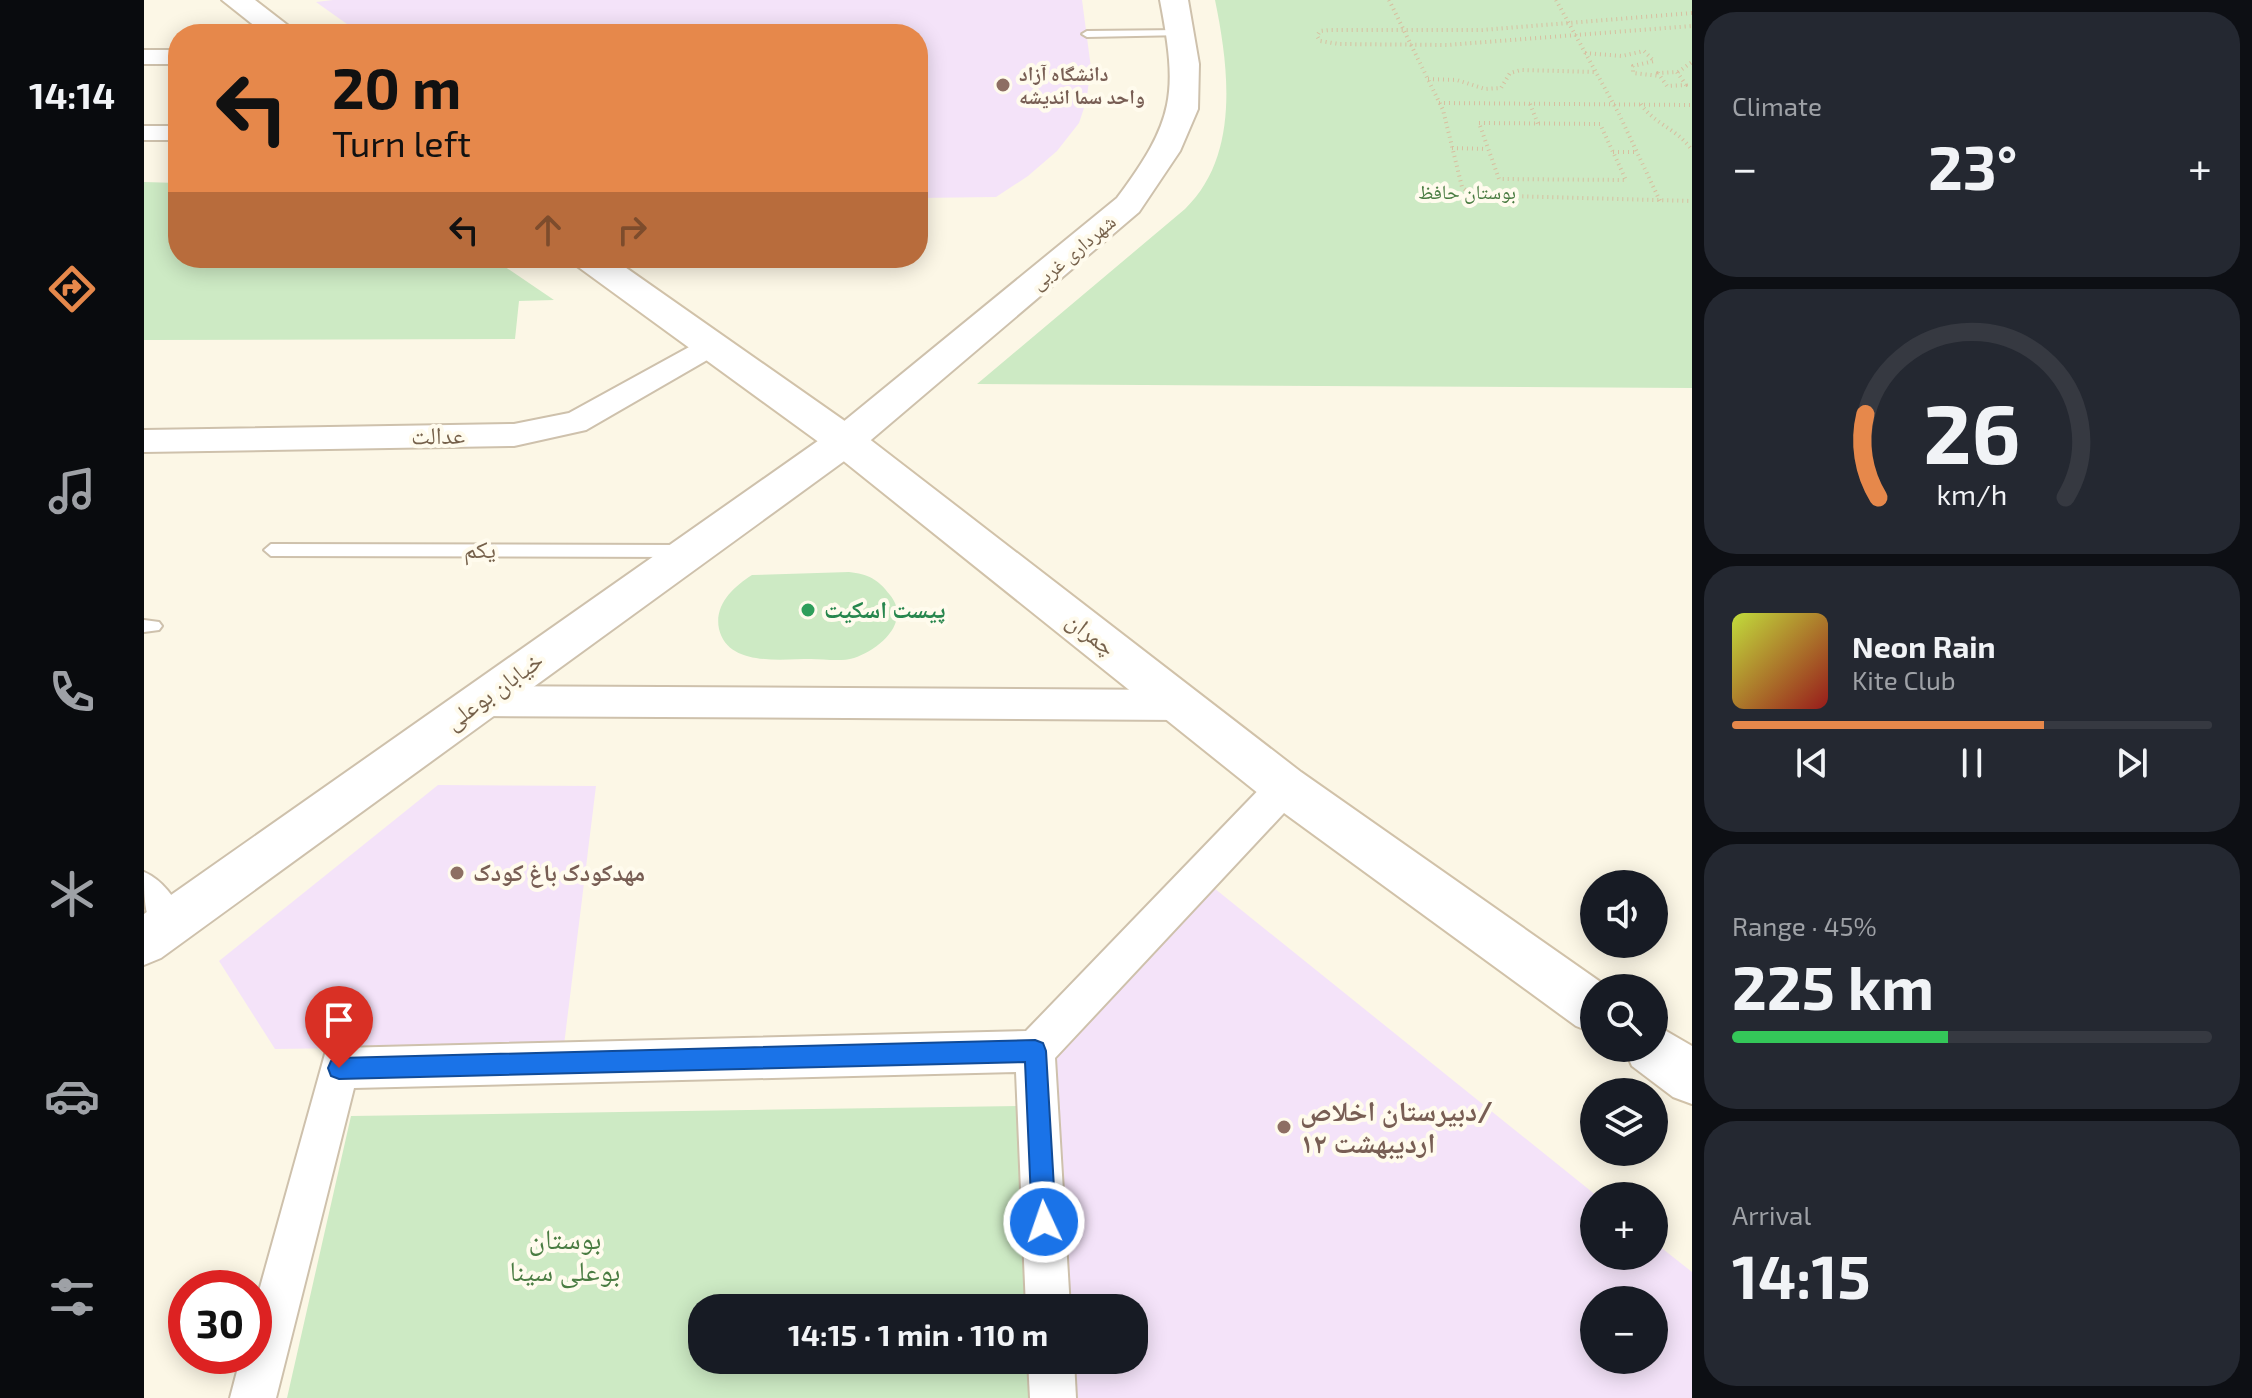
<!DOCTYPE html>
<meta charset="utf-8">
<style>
body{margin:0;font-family:"Exo 2","Noto Naskh Arabic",sans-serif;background:#242831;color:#f1f3f6;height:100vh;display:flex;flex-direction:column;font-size:30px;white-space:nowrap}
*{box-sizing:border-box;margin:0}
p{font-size:26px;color:#9ea1a6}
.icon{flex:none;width:44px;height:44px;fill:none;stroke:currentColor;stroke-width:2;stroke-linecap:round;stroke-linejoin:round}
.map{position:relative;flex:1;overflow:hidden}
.details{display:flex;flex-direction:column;gap:12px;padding:12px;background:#0d0f14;width:560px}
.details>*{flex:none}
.hud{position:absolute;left:24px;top:24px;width:760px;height:244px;border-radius:32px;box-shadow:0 4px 20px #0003;background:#e6884b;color:#111;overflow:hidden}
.controls{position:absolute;left:1436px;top:870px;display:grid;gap:16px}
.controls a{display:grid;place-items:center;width:88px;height:88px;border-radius:50%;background:#171b24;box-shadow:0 4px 20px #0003;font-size:40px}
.speed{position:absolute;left:24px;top:1270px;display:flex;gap:16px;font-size:40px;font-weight:700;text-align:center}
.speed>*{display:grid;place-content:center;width:104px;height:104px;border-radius:50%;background:#171b24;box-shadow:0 4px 20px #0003;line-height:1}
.speed .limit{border:12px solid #d22;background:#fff;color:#111}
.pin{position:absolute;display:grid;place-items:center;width:68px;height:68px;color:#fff;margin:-82px -34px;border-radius:50% 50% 50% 0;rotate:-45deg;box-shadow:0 0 8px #0007}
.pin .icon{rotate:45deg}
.me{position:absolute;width:88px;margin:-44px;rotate:357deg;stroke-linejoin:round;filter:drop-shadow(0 0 6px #0008)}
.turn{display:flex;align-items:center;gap:28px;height:168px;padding:0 32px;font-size:36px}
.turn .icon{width:104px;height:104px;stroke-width:2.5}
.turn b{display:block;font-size:56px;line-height:68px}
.lanes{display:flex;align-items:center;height:76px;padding:0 32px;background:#0003;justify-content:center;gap:40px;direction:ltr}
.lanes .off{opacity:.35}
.big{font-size:60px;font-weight:700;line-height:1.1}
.details .tile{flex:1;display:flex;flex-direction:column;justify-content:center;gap:12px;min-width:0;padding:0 28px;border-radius:32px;background:#242831}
.details .dial{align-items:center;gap:0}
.dial svg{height:208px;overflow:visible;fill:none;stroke:#363941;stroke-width:7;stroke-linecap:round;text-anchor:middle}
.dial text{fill:#f1f3f6;stroke:none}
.song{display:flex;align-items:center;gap:24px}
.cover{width:96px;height:96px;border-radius:12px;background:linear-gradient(135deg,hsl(70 70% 55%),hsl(0 70% 35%))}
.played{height:8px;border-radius:4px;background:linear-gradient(90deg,#e6884b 65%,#363941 65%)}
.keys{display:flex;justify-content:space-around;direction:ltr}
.heat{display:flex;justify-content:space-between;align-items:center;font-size:44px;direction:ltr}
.charge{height:12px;border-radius:6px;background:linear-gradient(90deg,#34c759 45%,#363941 0)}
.trip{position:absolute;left:544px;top:1294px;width:460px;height:80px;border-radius:32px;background:#171b24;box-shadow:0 4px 20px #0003;font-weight:700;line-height:80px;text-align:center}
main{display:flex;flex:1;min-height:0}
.tabs{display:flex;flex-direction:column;width:144px;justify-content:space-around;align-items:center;background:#090b0e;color:#9ea1a6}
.tabs .icon{width:56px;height:56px}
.tabs .on{color:#e6884b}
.tabs b{font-size:36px;color:#f1f3f6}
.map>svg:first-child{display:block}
</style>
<main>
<nav class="tabs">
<b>14:14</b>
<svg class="icon on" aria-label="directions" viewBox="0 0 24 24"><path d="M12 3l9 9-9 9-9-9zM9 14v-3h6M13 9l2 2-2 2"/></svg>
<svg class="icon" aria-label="music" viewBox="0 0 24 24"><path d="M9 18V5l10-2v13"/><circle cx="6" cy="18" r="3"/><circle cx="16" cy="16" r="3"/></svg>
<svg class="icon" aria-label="phone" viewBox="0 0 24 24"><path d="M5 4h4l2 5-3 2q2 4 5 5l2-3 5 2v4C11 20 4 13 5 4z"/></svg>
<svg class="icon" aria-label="climate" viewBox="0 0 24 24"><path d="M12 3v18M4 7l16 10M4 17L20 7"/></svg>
<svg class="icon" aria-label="car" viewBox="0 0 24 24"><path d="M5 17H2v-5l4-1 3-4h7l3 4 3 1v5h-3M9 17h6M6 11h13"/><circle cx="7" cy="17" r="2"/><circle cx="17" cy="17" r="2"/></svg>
<svg class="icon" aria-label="filters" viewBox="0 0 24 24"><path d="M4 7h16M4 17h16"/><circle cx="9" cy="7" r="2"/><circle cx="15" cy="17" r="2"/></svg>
</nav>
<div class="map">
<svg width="1548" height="1398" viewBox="0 0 1548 1398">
<rect width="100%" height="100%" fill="#fcf7e6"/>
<!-- education -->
<g fill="#f4e3f9" fill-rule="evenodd">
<polygon points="189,0 938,0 947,68 942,102 935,123 913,151 884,176 852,197 774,198 774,34 217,34 172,2"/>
<polygon points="294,785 452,786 420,1045 131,1049 75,961"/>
<path d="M1070,888L1453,1196H1450V1256H1510V1242L1548,1272V1398H928L926,1360H990V1308H923L908,1059ZM1450,1300H1510V1360H1450Z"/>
</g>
<!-- green -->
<g fill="#cdeac4">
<path d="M1071,0H1548V388L833,384L1041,209C1096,156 1085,68 1071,0Z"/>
<polygon points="0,182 34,183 34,258 348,258 410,300 375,301 371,339 0,340"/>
<path d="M705,572C724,574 734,579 746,595C768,622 735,650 710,658C697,662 680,659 667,659C637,659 584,667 575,629C570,605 589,587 608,575Z"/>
<polygon points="877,1106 888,1308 558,1308 558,1360 891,1360 893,1398 143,1398 207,1116"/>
</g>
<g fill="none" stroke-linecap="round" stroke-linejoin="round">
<!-- service casing -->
<g stroke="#cec1ac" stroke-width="4">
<g id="service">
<polygon points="1037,30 1042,33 1041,35 943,37 938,34 943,31"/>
<polygon points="127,544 537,545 544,551 537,557 127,556 120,550"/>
<polygon points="0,620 15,622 18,626 15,630 0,632"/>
</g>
</g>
<!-- minor casing -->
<g stroke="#cec1ac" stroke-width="4">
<g id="minor">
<rect x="0" y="50" width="34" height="14"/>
<rect x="0" y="126" width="34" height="14"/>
<polygon points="567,335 577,338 581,345 577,352 442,430 370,446 0,452 0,430 370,424 425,413"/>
<polygon points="337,686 1037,690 1049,695 1054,705 1049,715 1037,720 337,716 325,711 320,701 325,691"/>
<polygon points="1141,771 1154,776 1159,787 1154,798 911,1058 926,1308 882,1308 872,1072 210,1088 132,1398 86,1398 97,1356 110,1356 110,1309 181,1054 195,1048 882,1031 1128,776"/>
<path d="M0,872C21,881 35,904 44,924L38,937L25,942C0,929 0,903 0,872Z"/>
<polygon points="884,1360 930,1360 932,1398 886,1398"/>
</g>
</g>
<!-- tertiary casing -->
<g stroke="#cec1ac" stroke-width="4">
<path id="tertiary" d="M1016,0H1044L1055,64L1054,109L1036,151L995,212L714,451L17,958L0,965V914L688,431L973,198C1031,120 1034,94 1016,0Z"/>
</g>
<!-- secondary casing -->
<g stroke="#d1c2a9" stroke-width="4">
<g id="secondary">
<polygon points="78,0 111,0 155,34 121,34"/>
<polygon points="428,258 468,258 715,431 1157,772 1465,988 1450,988 1450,1033 1432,1026 1125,802 687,451 433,266"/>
<polygon points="1510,1024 1548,1046 1548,1104 1529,1097 1488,1066 1480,1048 1510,1048"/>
</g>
</g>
<!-- path -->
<g stroke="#d7bfa0" stroke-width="4" stroke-dasharray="1 4" stroke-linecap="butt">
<polyline points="1245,0 1299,110 1318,187 1328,195 1548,201"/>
<polyline points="1412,0 1474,112 1516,201"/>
<polyline points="1548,13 1338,30 1186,30 1176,31 1173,36 1176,41 1195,44 1303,45 1548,26"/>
<polyline points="1441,53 1478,56 1500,51 1510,61 1489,66 1489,73 1516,76"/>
<polygon points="1533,72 1542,85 1523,86 1514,73"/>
<polyline points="1534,72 1548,62"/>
<polyline points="1284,79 1313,80 1341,89 1357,88 1366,73 1377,70 1452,72"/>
<polyline points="1295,103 1548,105"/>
<polyline points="1386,104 1394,124"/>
<path d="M1497,104C1511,125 1531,127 1548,150"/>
<polygon points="1335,123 1456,124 1482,180 1355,179"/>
<polyline points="1308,148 1343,149"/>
<polyline points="1469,152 1492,152"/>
</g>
<!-- service -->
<use href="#service" fill="#fff" fill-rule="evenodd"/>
<!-- minor -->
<use href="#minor" fill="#fff" fill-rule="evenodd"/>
<!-- tertiary -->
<use href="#tertiary" fill="#fff" fill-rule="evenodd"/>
<!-- secondary -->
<use href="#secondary" fill="#fff" fill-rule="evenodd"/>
</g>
<!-- route -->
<polygon fill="#1a73e8" stroke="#114b97" stroke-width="2" points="891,1040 899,1043 902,1051 912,1222 908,1230 900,1234 892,1230 888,1222 881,1062 195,1079 187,1076 184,1068 187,1061 195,1058"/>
<!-- markers -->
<g fill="#8d6e63" stroke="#fffbed" stroke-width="3">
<circle cx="859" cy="85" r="8"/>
<circle cx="313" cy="873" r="8"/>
<circle cx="1140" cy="1127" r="8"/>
</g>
<circle fill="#2e9e5b" stroke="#fffbed" stroke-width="3" cx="664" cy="610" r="8"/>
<g text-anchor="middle" stroke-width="8" stroke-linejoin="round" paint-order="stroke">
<!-- far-education labels -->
<g font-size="20" font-weight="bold" fill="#785e54" stroke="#fffbed" text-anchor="start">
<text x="875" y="81">دانشگاه آزاد<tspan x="875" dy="23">واحد سما اندیشه</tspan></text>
</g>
<!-- far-park labels -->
<g font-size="20" fill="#4a7c42" stroke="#fffbed">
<text x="1323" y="199">بوستان حافظ</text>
</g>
<!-- far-street labels -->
<g font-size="20" fill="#76614b" stroke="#fffbed">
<text transform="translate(929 252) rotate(-40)" y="7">شهرداری غربی</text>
</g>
<!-- street labels -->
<g font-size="24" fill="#76614b" stroke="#fffbed">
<text transform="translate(294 436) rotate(-1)" y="8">عدالت</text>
<text x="336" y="558">یکم</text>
<text transform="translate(947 634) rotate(38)" y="8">چمران</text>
<text transform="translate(350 691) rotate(-36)" y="8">خیابان بوعلی</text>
</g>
<!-- leisure labels -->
<g font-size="24" font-weight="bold" fill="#27864d" stroke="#fffbed" text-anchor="start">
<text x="680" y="618">پیست اسکیت</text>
</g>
<!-- education labels -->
<g font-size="24" font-weight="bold" fill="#785e54" stroke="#fffbed" text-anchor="start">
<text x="329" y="881">مهدکودک باغ کودک</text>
</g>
<!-- near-education labels -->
<g font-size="28" font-weight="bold" fill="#785e54" stroke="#fffbed" text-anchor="start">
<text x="1156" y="1121">دبیرستان اخلاص/<tspan x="1156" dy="32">۱۲ اردیبهشت</tspan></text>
</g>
<!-- near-park labels -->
<g font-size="28" fill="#4a7c42" stroke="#fffbed">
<text x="421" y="1249">بوستان<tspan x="421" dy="32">بوعلی سینا</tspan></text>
</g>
</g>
</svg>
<div class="controls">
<a><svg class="icon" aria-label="sound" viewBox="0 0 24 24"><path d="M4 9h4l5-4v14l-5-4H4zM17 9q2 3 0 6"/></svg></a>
<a><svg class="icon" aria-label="search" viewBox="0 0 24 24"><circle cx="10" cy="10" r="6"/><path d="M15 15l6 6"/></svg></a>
<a><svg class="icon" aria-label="layers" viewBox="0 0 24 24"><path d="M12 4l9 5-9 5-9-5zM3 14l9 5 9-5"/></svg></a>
<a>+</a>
<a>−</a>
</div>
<div class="speed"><div class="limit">30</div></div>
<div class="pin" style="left:195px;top:1068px;background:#d93025"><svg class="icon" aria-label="arrive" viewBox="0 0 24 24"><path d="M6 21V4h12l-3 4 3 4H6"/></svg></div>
<svg class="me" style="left:900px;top:1222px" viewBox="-20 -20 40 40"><circle r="17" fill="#1a73e8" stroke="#fff" stroke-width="3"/><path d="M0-11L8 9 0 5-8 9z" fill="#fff"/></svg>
<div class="trip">14:15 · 1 min · 110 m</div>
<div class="hud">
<div class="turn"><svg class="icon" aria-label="left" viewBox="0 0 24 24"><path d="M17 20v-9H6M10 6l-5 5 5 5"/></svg><div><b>20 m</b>Turn left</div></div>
<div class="lanes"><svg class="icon" aria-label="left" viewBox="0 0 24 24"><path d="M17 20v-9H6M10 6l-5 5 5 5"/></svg><svg class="icon off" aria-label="ahead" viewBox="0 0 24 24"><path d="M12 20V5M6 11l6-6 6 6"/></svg><svg class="icon off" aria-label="right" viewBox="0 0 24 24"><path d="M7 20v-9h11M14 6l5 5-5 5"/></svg></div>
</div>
</div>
<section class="details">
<div class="tile"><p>Climate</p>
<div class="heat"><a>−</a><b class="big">23°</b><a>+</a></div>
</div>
<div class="tile dial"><svg viewBox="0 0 100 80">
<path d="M14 69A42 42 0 1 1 86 69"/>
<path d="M14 69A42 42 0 0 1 9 37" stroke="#e6884b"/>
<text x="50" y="56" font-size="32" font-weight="700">26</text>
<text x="50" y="72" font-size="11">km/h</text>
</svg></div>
<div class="tile">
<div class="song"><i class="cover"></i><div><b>Neon Rain</b><p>Kite Club</p></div></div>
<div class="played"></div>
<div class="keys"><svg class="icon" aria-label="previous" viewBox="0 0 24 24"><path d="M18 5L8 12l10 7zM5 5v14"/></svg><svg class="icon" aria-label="pause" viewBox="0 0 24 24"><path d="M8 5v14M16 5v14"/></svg><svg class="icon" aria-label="next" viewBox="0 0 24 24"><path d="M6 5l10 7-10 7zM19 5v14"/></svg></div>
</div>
<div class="tile"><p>Range · 45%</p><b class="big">225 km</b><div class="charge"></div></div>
<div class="tile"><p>Arrival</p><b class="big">14:15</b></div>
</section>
</main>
